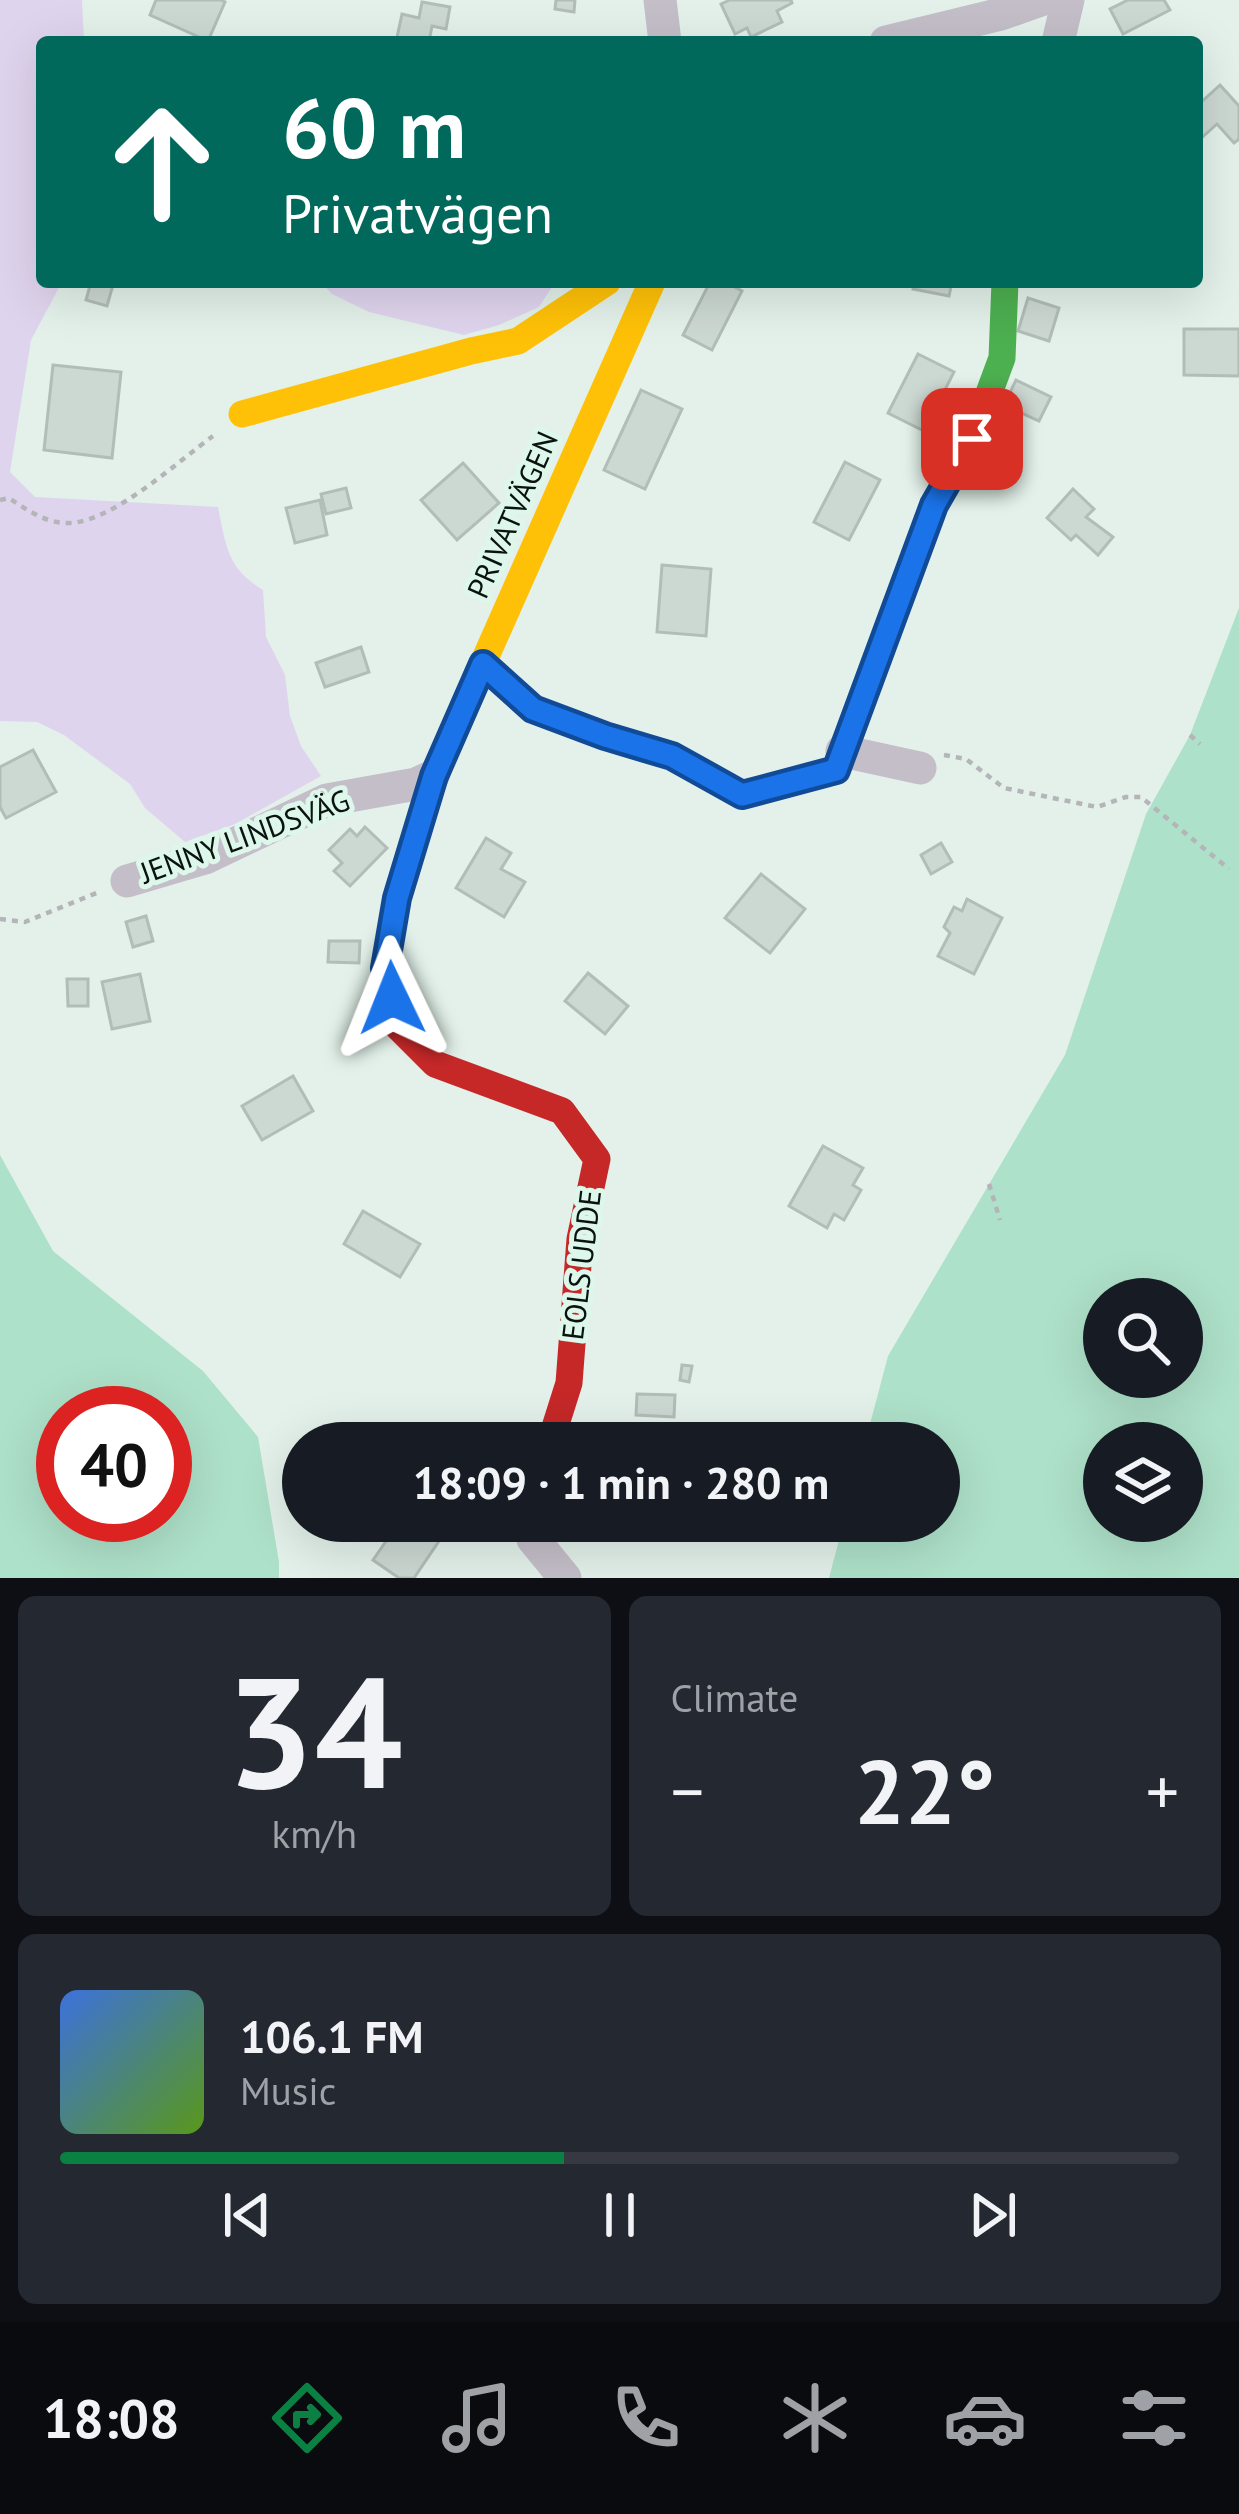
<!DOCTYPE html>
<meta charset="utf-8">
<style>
body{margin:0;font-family:"PT Sans",sans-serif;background:#242831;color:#f1f3f6;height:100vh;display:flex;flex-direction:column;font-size:45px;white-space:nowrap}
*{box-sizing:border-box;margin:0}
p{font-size:39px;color:#9ea1a6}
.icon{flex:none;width:66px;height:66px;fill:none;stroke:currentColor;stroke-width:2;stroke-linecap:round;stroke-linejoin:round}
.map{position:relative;height:1578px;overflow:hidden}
.details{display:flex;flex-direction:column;gap:18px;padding:18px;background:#0d0f14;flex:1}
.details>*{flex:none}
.guide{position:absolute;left:36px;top:36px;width:1167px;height:252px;border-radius:12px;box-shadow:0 12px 48px #0002;background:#00695c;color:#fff;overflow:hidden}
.controls{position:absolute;left:1083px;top:1278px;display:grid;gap:24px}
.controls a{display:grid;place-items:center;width:120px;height:120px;border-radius:50%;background:#171b24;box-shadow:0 12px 48px #0002;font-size:60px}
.speed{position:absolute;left:36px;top:1386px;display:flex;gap:24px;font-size:60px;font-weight:700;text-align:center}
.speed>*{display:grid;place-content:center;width:156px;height:156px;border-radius:50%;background:#171b24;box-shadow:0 12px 48px #0002;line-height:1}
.speed .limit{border:18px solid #d22;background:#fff;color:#111}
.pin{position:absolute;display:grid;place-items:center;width:102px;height:102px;color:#fff;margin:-51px;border-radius:24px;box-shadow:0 6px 18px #0006}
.me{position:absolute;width:132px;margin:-66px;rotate:358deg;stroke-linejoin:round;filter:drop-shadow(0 0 9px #0008)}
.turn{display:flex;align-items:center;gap:42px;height:252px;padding:0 48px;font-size:54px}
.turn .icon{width:156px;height:156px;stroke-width:2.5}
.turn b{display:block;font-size:84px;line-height:102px}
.big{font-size:90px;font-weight:700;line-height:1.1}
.details .tile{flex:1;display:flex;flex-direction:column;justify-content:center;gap:18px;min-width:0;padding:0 42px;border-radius:18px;background:#242831}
.details .dial{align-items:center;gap:0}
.dial b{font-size:156px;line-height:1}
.song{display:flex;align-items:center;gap:36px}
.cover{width:144px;height:144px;border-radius:18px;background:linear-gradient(135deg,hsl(220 70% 55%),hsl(90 70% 35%))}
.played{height:12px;border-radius:6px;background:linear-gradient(90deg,#0b8043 45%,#363941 45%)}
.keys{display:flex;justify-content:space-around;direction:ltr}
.heat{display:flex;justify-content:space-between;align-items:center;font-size:66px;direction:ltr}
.details .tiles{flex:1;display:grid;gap:18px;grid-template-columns:1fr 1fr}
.tile:last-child{grid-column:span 2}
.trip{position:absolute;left:282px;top:1422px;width:678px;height:120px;border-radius:60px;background:#171b24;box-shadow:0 12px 48px #0002;font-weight:700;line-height:120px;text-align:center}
.tabs{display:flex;height:192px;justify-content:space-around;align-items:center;background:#090b0e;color:#9ea1a6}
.tabs .icon{width:84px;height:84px}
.tabs .selected{color:#0b8043}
.tabs b{font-size:54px;color:#f1f3f6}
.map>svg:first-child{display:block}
</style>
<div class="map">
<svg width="1239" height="1578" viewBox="0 0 1239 1578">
<rect width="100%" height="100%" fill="#e3f1ea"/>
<!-- green -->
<g fill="#dfd4ed">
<path d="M0,0H82L84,42H42V282H62L31,340L10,472L35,497L218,507C226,546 227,568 263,590L266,637L285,675L290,716L301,746L321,776L235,824L185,842L145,808L130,784L64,735L37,722L0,721Z"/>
<polygon points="321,282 553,282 554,284 539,307 499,325 464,335 369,312 332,294"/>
</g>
<!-- water -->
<g fill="#aee1c9" fill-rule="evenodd">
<path d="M1239,608V1578H829L844,1521H939V1443H865L888,1356L1065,1055L1146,814L1190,735ZM1104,1299H1182V1377H1104ZM1104,1443H1182V1521H1104Z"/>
<path d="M0,1155L53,1251L203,1371L258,1437L279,1562V1578H0ZM63,1413H165V1515H63Z"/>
</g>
<!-- building -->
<g fill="#ccd8d2" stroke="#b2bdb7" stroke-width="3">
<polygon points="156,0 221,0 225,2 208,41 150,15"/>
<polygon points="556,0 575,0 574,12 555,9"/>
<polygon points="730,0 791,0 792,3 777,11 782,22 751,37 747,28 735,34 721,4"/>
<polygon points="1128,0 1164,0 1170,10 1123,34 1110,9"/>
<polygon points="422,2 450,7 446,29 432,26 429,42 396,42 402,14 419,18"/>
<polygon points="1220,85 1239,106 1239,139 1234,143 1217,124 1197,142 1197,106"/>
<polygon points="91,282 113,285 107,306 86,300"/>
<polygon points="710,282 725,282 742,291 712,350 683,335"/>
<polygon points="915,282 952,282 949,296 913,289"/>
<polygon points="1028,298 1059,308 1049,341 1018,331"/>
<polygon points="1184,329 1239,329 1239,376 1184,375"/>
<polygon points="918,354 954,372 924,431 888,413"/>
<polygon points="53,365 121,372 112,458 44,450"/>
<polygon points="1016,380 1051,397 1039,421 1004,405"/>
<polygon points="641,390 682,409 645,489 604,470"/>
<polygon points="845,462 880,480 849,540 814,522"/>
<polygon points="463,463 499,503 457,540 421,500"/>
<polygon points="346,488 351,508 326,514 321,494"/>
<polygon points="1073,489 1094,509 1086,517 1113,537 1098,555 1076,535 1071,540 1047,518"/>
<polygon points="320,500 327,535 295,543 286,508"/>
<polygon points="662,565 711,569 706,636 657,632"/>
<polygon points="361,647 369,672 325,687 316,663"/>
<polygon points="33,750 56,792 6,818 0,807 0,767"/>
<polygon points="365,827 387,848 350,886 334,871 342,863 329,850 350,829 357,836"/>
<polygon points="486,838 511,853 501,869 525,882 504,917 456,888"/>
<polygon points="941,843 952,862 931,874 921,855"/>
<polygon points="761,874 805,909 770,953 725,918"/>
<polygon points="967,899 1002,918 974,974 938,956 950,933 944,927 954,907 962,911"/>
<polygon points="146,916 153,941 133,947 126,922"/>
<polygon points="329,941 360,941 359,963 328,962"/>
<polygon points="588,973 628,1006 605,1034 565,1001"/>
<polygon points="140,974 150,1021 112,1029 102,982"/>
<polygon points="67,979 88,979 88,1006 68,1006"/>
<polygon points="293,1076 313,1111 262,1140 242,1106"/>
<polygon points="823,1146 863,1168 853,1185 861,1190 844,1220 834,1214 827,1228 789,1206"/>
<polygon points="363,1211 420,1244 400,1277 344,1244"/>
<polygon points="682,1365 692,1366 689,1382 680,1380"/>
<polygon points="637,1394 675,1395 674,1417 636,1415"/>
<polygon points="499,1428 504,1443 490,1443 487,1431"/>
<polygon points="661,1431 662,1443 599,1443 598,1432"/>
<polygon points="400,1521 411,1521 439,1541 414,1578 399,1578 373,1560"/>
</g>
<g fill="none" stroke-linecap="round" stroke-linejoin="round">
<!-- path -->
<g stroke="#b4b4b9" stroke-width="4.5" stroke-dasharray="6 6" stroke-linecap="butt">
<path d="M0,500L9,498C27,510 47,524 69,523C113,522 177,462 213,436"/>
<polyline points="1190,735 1200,744"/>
<polyline points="944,755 966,759 1004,788 1097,807 1126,797 1141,797 1229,869"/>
<polyline points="0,919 25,922 99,892"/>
<polyline points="989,1184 1000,1220"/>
</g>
<!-- street -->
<g stroke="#c4bec9" stroke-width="33">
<polyline points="660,0 665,42"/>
<polyline points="886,42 1001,14 1041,0"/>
<polyline points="1058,42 1068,0"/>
<polyline points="842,751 920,768"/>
<polyline points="127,881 205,858 327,800 416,784 433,776"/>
<polyline points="535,1521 533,1539 565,1578"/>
</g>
<!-- fast -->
<polyline stroke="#4caf50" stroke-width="27" points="483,664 533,709 605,736 672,756 743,795 836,770 934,504 972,439 1002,358 1005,282"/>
<!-- slow -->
<g stroke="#ffc107" stroke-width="27">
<polyline points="242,414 471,351 518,341 607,282"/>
<polyline points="393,923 397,898 433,776 652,282"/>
</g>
<!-- jam -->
<polyline stroke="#c62828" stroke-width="27" points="393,923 385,968 398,1027 435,1064 562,1111 597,1159 580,1239 569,1383 550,1443"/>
</g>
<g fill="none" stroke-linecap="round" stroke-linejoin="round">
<!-- route casing -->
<g stroke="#114b97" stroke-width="30">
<polyline id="route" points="392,998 385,968 397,898 434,776 483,664 533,709 605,736 672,756 742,795 836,770 934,505 972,439"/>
</g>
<!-- route -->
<use href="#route" stroke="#1a73e8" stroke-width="21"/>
</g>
<g text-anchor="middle" stroke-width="10" stroke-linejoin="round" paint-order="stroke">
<!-- street labels -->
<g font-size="30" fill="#0a130f" stroke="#ddf7ea">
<text transform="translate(513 515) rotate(-66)" y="10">PRIVATVÄGEN</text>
<text transform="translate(245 837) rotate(-20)" y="10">JENNY LINDSVÄG</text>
<text transform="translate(582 1265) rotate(-83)" y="10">EOLS UDDE</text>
</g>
</g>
</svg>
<div class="controls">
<a><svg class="icon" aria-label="search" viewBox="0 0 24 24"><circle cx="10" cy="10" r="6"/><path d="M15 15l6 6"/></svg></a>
<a><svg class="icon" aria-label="layers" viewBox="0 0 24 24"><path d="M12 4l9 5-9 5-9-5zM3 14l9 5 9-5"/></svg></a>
</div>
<div class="speed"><div class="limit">40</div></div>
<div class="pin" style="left:972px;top:439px;background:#d93025"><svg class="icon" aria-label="arrive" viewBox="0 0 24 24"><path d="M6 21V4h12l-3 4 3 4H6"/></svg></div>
<svg class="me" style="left:392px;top:998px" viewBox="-20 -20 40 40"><path d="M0-17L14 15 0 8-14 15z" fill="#1a73e8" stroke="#fff" stroke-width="4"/></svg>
<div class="trip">18:09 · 1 min · 280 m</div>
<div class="guide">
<div class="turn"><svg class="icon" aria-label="ahead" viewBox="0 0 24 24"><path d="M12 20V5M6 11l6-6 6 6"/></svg><div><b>60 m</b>Privatvägen</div></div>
</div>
</div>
<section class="details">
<div class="tiles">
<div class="tile dial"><b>34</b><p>km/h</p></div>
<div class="tile"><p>Climate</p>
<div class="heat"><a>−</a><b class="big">22°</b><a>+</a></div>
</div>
<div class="tile">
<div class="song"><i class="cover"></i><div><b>106.1 FM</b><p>Music</p></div></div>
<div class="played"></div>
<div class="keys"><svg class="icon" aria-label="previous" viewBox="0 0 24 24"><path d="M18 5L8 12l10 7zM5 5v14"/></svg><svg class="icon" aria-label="pause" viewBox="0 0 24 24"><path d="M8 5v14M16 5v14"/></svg><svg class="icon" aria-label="next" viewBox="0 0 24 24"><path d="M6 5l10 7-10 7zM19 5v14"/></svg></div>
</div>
</div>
</section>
<nav class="tabs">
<b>18:08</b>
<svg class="icon selected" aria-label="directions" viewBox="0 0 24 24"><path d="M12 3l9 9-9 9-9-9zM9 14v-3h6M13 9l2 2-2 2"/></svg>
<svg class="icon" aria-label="music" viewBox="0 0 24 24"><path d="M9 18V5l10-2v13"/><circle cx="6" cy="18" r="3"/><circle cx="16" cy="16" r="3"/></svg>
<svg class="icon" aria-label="phone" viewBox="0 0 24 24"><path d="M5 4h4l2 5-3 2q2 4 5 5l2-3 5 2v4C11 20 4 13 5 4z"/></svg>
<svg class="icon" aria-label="climate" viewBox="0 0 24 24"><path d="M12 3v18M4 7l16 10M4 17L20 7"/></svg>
<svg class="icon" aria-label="car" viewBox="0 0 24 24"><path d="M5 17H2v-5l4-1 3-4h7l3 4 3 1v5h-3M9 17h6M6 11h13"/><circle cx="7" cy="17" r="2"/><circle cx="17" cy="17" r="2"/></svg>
<svg class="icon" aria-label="filters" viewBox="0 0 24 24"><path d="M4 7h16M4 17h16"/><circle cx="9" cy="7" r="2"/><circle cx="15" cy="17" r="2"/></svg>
</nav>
